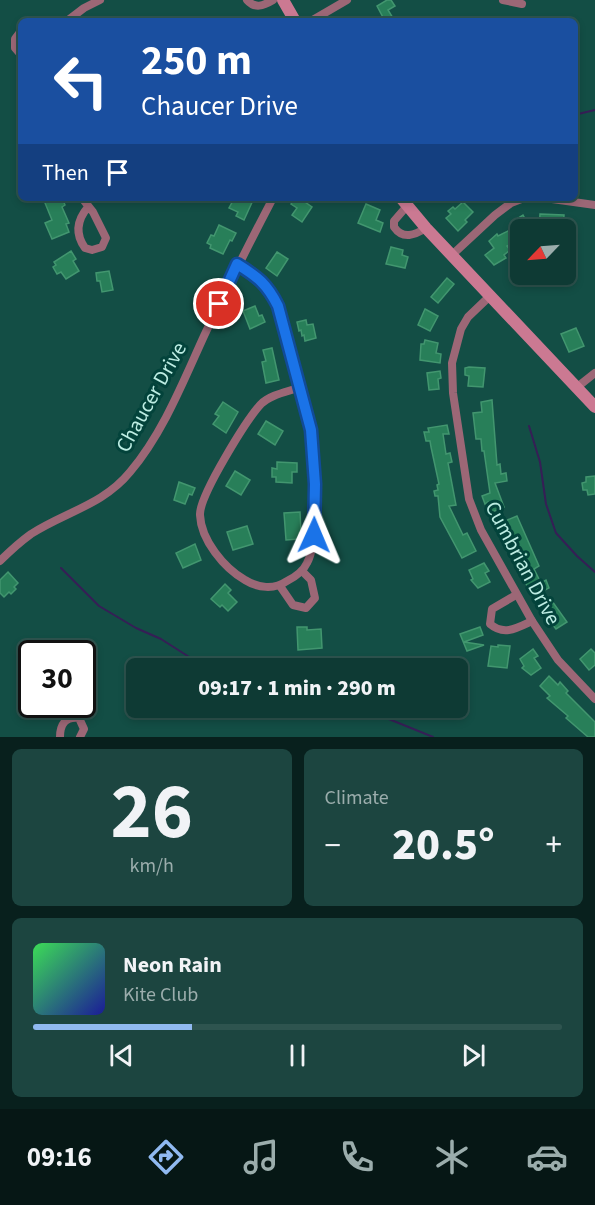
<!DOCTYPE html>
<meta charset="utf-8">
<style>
body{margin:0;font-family:"Source Sans 3",sans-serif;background:#1c4540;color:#f1f3f6;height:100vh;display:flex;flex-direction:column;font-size:22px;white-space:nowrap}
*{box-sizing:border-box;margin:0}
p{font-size:20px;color:#9badac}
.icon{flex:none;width:33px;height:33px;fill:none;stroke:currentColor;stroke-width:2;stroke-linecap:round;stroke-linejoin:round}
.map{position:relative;height:737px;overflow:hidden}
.panel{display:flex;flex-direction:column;gap:12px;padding:12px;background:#08201d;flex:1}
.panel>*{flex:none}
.banner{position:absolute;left:18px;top:18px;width:560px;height:183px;border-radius:9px;box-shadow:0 3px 9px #0003,0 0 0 2px #2e544f;background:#1a4fa0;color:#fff;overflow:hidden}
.needle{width:39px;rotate:245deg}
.buttons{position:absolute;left:510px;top:219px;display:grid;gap:12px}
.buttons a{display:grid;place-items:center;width:66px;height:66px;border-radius:9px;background:#0e3a34;box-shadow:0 3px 9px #0003,0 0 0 2px #2e544f;font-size:30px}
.speed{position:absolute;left:18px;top:640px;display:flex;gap:12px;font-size:30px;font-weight:700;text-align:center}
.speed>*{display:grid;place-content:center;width:78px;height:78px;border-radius:50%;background:#0e3a34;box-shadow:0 3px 9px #0003,0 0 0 2px #2e544f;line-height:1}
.speed .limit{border:3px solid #111;border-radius:9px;background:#fff;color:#111}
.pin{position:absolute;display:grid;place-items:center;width:51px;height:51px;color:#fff;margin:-26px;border:3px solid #fff;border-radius:50%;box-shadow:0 2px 6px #0007}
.me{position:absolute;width:66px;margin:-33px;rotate:1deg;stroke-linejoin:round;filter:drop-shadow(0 0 4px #0008)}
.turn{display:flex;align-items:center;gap:21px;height:126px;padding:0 24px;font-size:27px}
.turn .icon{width:78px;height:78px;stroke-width:2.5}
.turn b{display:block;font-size:42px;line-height:51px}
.then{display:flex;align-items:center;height:57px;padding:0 24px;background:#0003;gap:12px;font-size:22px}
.big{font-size:45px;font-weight:800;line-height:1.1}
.panel .card{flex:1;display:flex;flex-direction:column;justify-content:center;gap:9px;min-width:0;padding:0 21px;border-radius:9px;background:#1c4540}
.panel .dial{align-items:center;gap:0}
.dial b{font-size:78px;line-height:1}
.song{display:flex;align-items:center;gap:18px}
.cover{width:72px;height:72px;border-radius:9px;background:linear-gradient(135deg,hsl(130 70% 55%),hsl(240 70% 35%))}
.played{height:6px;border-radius:3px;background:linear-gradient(90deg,#90b9f0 30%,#2e544f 30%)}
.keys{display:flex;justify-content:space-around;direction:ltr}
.heat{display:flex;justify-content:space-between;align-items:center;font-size:33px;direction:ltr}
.panel .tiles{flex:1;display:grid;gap:12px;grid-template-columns:1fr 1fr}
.card:last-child{grid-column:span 2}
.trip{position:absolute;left:126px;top:658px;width:342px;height:60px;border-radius:9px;background:#0e3a34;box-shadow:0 3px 9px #0003,0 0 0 2px #2e544f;font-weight:800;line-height:60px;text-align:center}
.menu{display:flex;height:96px;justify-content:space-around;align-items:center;background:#061715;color:#9badac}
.menu .icon{width:42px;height:42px}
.menu .current{color:#90b9f0}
.menu b{font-size:27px;color:#f1f3f6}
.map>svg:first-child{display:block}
</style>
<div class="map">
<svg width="595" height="737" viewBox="0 0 595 737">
<rect width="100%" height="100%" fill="#134e45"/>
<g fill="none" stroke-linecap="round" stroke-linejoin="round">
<!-- stream -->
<g stroke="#361e56" stroke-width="2">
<polyline points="574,115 595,110"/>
<polyline points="529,426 540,462 546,504 556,533 577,556 595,572"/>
<polyline points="61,568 99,606 136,628 161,639 197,662 215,669"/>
<polyline points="317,708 333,715 374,713 433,737"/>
</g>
</g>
<!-- building -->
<g fill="#287f59" stroke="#42966f" stroke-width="1.5">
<polygon points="387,0 391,0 395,6 388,10 393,18 385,21 377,6"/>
<polygon points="43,198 62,198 65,205 62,207 69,223 66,224 69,232 52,239 45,223 52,220"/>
<polygon points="238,198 254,198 244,220 236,216 238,212 229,208 234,199 237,200"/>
<polygon points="295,198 299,198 312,207 302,222 292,215 297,208 291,204"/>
<polygon points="463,202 473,212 465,220 467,222 458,231 446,218 451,214 448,211 453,207 455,209"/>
<polygon points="366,204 380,210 376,220 383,223 380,232 358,223"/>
<polygon points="540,214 564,215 563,230 539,230"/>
<polygon points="523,215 531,230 520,230 520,240 507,246 510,250 504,255 506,258 494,265 485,255 494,248 489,241 497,234 498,236 518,226 515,220"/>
<polygon points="219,225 236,233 232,241 230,240 223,254 210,248 211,245 207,243 211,235 214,236"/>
<polygon points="391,247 403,250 402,255 408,257 405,268 386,264"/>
<polygon points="71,251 76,259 73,261 79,271 66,279 61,272 57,274 53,267 56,265 54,262"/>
<polygon points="277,252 288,259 277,276 266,268"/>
<polygon points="109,271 113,290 102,292 100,281 97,281 96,273"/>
<polygon points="447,278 454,284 438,303 431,297"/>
<polygon points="255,306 259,316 262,315 265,322 250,329 243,311"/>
<polygon points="425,309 438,316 430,331 418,325"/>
<polygon points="306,320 307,325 313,324 316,338 305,341 304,335 302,336 301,330 299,331 297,322"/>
<polygon points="576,328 584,346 569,352 561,334"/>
<polygon points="425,340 438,343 436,353 441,354 440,363 420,360 421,344 424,344"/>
<polygon points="272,348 279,380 266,383 262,362 266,361 263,350"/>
<polygon points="469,367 485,368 483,387 468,386 469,376 465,375 465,368"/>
<polygon points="440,371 441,378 438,379 439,389 429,390 427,373"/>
<polygon points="492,400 497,465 500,464 501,474 506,473 507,481 495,483 504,507 492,512 488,502 485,504 482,496 490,493 484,451 482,451 481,439 476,439 473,413 482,412 481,402"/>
<polygon points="223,402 238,412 226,433 213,424 219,416 215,414"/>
<polygon points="266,421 283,431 275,445 258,434"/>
<polygon points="447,425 449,434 443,434 446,454 450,453 452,462 448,463 456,505 449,506 463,535 467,533 476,551 462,558 440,517 438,496 435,496 434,491 438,490 437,485 439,484 431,447 430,441 426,441 424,432 429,432 428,428"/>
<polygon points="277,462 297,463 297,472 292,472 292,483 276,482 276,477 272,477 272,468 277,469"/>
<polygon points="235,471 250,480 241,495 226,486"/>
<polygon points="595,476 595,494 588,495 587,490 583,490 582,483 586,482 586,477"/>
<polygon points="179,482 195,488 192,495 189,494 185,504 174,500"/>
<polygon points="300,512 301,533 299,533 299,539 286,540 284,513"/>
<polygon points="517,516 539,566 534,569 541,583 546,580 549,588 543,591 549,603 552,601 567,622 556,629 545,615 547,614 534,594 532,595 524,580 529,577 505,531 509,528 505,521"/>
<polygon points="247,526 253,544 233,550 227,532"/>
<polygon points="195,544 201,560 183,568 176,553"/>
<polygon points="484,563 489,571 485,573 490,582 478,588 471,580 473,579 469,570"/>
<polygon points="8,572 18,583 14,587 16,589 11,594 9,592 4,597 0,593 0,580"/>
<polygon points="225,584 231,590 228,593 237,602 228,611 222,605 220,607 211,599"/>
<polygon points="297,627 307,627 307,630 321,629 322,648 298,650"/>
<polygon points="480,627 483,635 464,642 484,645 467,651 460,634"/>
<polygon points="498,645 510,646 507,668 488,666 491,646 498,647"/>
<polygon points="533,649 538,656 534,658 541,668 531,675 522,668 524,666 520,659"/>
<polygon points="591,649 595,653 595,665 589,670 580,659"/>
<polygon points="549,676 558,685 560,682 568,691 566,693 595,722 595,737 588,737 566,718 568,716 547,698 550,696 540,686"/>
</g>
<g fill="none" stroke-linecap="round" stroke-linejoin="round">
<!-- street -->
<g stroke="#9c6776" stroke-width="8">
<path d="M247,0C255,9 263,6 273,0"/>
<polyline points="503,0 522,4"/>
<polyline points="67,21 84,8 100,0"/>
<polyline points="311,21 347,0"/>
<polyline points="21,31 15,39 15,48 21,55"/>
<path d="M82,198L93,212L106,238L102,247L92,250L85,248C75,234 77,220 88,207"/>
<polyline points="545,198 595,205"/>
<path d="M407,206L394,221V227C403,240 415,235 426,228"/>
<polyline points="452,255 495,215 511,203 524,198"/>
<path d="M237,264C249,271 261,278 269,289C284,311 287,342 293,367C298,389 307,411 311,433C316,460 320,540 307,563C303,572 295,577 287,581C274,590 258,588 245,580C224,568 201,540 200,515C199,496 247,419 261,404C270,395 286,392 298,388"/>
<polyline points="491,295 468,317 461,329 452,363 453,393 469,499 481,530 532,621 558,660 595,699"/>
<polyline points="576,388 595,373"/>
<path d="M0,561C10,551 20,542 31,534C65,512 103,505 130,472C163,433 183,382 204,336C226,289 249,244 273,198"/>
<polyline points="280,586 293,605 306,608 315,598 311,580 302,571"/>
<path d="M516,595L492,609L490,624C504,636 517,628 532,621"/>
<path d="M60,737C60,725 65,716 79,718L84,729L80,737"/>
</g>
<!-- secondary -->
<g stroke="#cb7992" stroke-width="12">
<polyline points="283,0 295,21"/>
<polyline points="401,198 426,228 595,407"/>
</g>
</g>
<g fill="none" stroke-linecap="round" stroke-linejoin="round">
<!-- route casing -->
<g stroke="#114b97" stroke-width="15">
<path id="route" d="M219,304L237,264C258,277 267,284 278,306L311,430L315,484L314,535"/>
</g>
<!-- route -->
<use href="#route" stroke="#1a73e8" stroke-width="10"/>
</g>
<g text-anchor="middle" stroke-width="6" stroke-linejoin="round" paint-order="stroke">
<!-- street labels -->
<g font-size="21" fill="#bdede3" stroke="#03433b">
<text transform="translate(151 397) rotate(-61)" y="7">Chaucer Drive</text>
<text transform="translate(523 563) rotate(62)" y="7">Cumbrian Drive</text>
</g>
</g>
</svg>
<div class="buttons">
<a><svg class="needle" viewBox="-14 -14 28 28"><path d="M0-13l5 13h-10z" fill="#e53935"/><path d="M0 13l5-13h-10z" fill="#9badac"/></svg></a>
</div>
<div class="speed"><div class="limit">30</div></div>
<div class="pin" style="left:219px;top:304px;background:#d93025"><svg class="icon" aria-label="arrive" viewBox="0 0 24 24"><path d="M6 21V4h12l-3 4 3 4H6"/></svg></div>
<svg class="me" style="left:314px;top:535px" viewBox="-20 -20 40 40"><path d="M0-17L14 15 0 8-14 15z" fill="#1a73e8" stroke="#fff" stroke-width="4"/></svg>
<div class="trip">09:17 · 1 min · 290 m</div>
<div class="banner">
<div class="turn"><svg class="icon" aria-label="left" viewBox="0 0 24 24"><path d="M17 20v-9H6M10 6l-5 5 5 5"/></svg><div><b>250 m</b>Chaucer Drive</div></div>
<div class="then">Then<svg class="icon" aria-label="arrive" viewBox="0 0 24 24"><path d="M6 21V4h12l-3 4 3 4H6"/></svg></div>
</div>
</div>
<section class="panel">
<div class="tiles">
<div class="card dial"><b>26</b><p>km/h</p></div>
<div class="card"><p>Climate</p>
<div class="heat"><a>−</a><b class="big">20.5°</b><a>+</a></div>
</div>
<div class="card">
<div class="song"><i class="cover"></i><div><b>Neon Rain</b><p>Kite Club</p></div></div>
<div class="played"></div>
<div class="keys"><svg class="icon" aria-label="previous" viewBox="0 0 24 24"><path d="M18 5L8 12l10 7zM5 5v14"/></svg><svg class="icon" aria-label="pause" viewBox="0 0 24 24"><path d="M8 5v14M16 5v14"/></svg><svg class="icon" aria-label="next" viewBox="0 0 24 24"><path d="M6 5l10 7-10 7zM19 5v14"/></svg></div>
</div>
</div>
</section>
<nav class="menu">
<b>09:16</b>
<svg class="icon current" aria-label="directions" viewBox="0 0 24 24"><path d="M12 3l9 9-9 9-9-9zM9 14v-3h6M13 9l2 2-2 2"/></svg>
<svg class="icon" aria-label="music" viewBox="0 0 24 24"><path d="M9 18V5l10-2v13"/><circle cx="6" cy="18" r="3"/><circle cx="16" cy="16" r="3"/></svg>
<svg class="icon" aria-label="phone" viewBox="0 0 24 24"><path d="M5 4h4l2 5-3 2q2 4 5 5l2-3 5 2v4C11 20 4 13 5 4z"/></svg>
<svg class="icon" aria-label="climate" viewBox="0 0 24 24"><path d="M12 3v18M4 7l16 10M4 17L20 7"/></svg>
<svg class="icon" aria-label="car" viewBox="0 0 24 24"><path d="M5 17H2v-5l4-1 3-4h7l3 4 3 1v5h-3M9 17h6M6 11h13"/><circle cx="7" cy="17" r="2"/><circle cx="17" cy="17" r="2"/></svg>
</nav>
